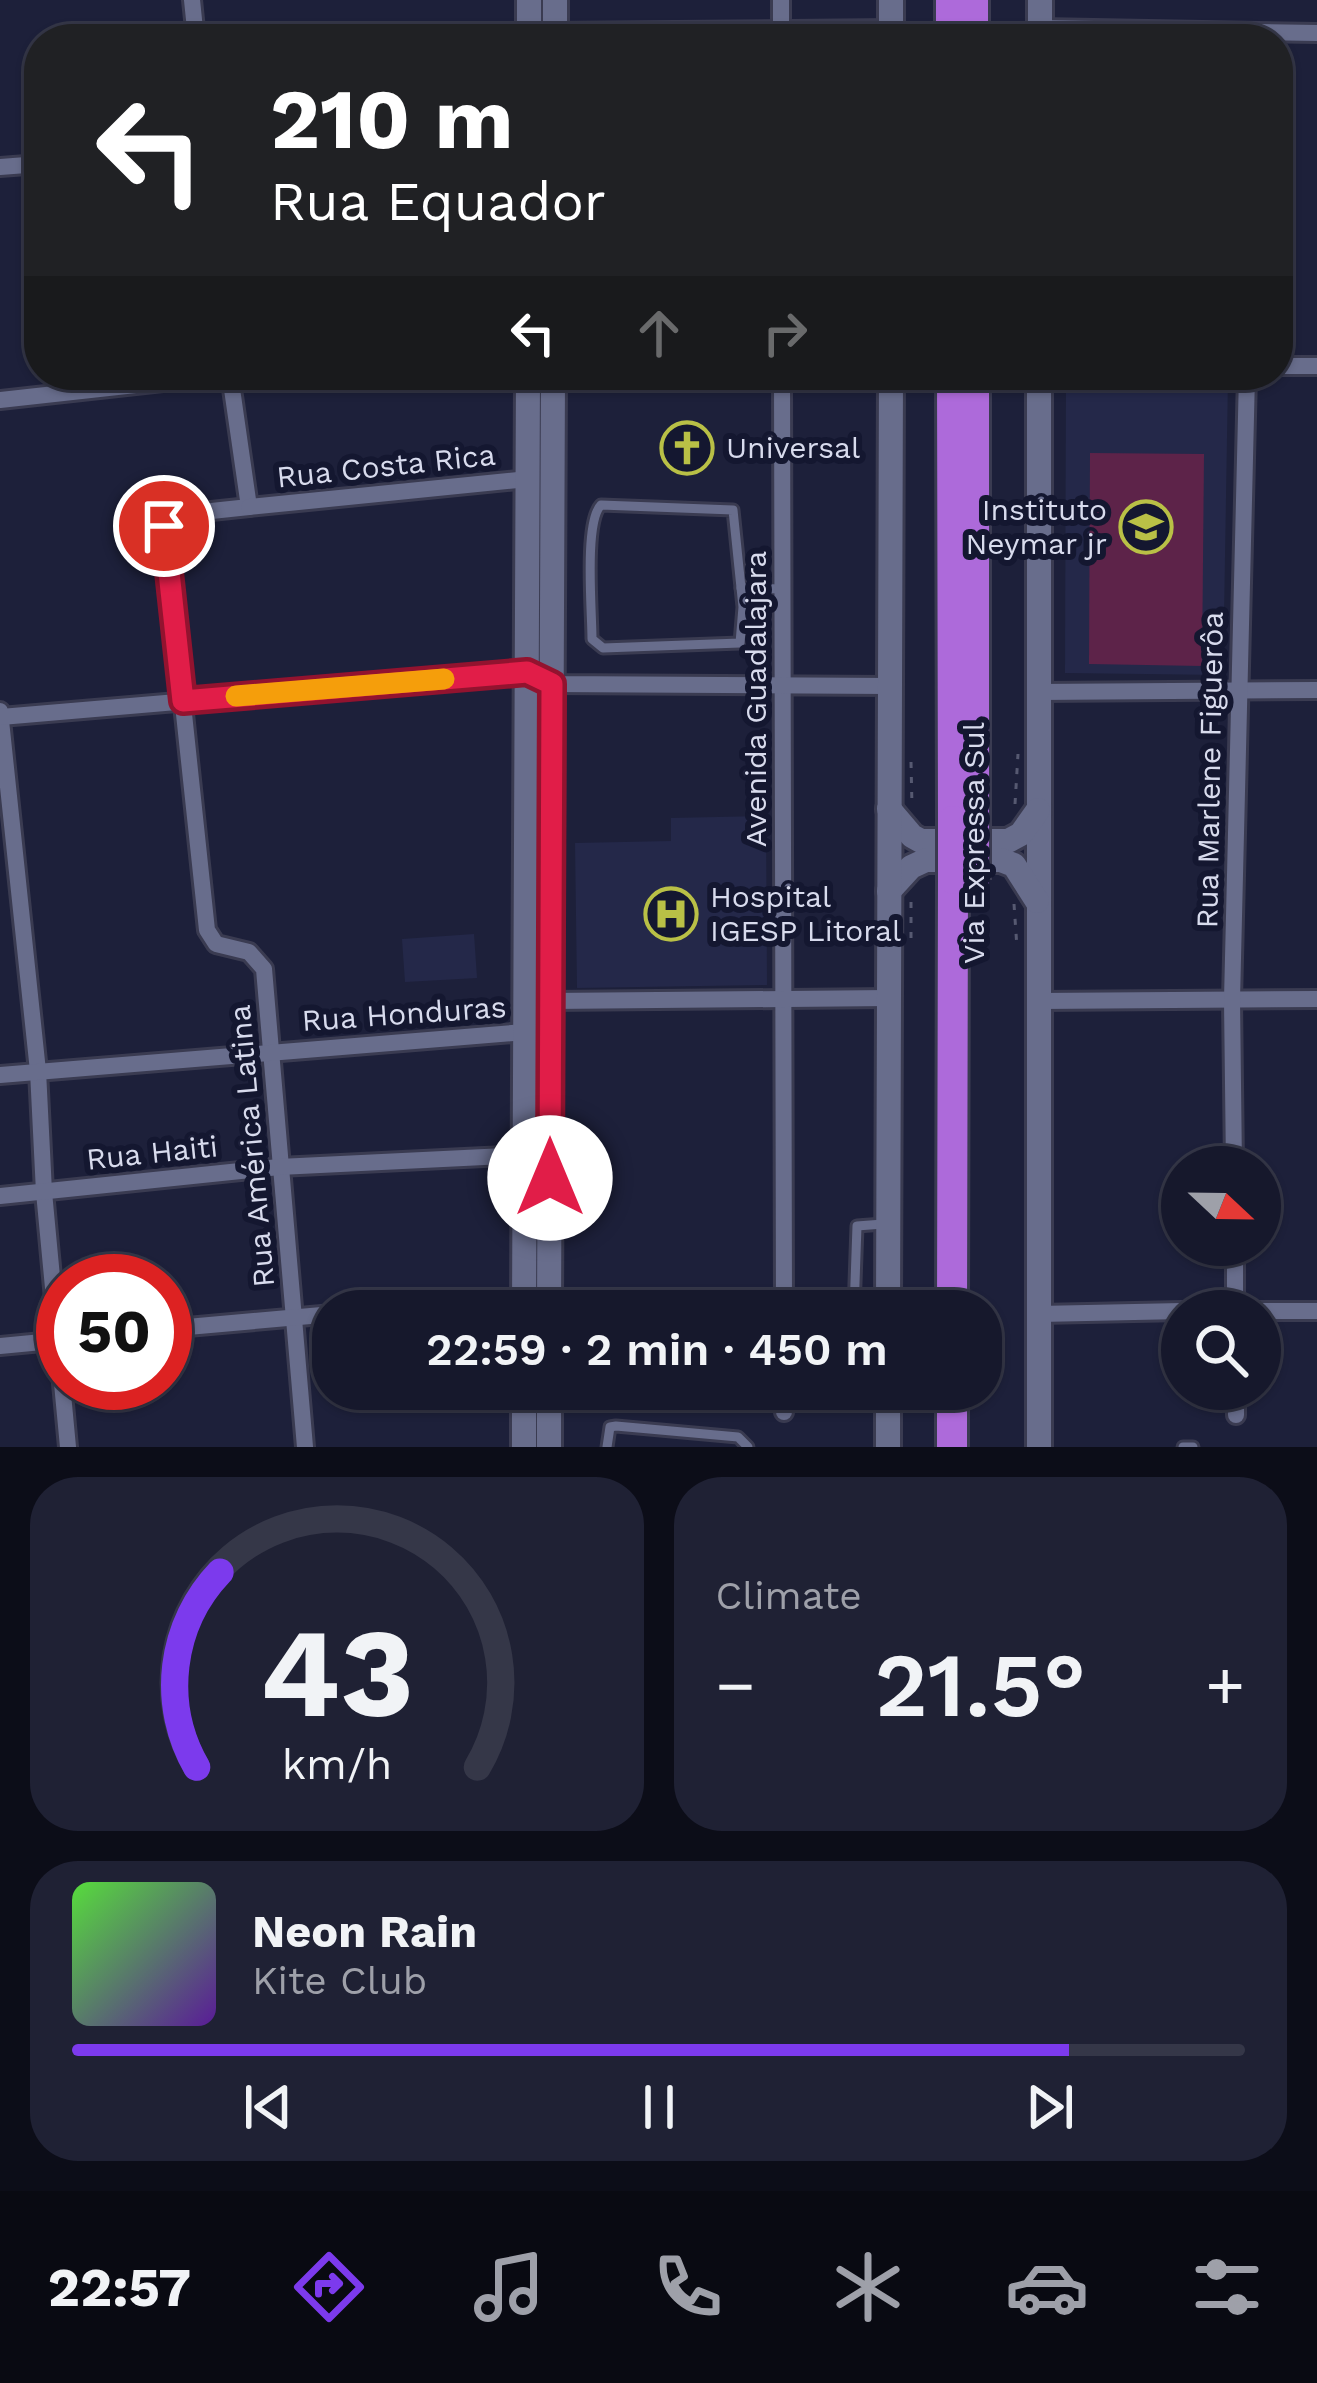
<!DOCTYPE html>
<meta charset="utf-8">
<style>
body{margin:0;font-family:"Work Sans",sans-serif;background:#1f2134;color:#f1f3f6;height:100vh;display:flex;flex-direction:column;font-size:45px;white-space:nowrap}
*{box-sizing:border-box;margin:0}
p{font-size:39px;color:#9ea0a9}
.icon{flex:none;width:66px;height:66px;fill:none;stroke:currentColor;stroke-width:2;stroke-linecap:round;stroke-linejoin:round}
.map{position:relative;height:1447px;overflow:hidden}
.side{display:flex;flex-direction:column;gap:30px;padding:30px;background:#0c0d18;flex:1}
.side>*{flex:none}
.guide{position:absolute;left:24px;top:24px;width:1269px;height:366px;border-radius:48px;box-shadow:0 3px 9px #0004,0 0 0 3px #353748;background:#202124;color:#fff;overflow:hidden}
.needle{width:78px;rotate:112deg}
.tools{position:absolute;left:1161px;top:1146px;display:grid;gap:24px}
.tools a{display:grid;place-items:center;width:120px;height:120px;border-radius:50%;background:#16182c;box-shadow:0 3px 9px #0004,0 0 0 3px #353748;font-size:60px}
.speed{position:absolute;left:36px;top:1254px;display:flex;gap:24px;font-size:60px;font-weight:700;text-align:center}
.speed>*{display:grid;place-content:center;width:156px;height:156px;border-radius:50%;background:#16182c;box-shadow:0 3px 9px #0004,0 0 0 3px #353748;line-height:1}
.speed .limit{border:18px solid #d22;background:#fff;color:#111}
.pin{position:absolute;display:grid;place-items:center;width:102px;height:102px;color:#fff;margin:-51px;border:6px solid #fff;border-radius:50%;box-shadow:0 3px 12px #0007}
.me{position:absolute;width:132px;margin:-66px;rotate:0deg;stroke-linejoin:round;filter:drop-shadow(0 0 9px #0008)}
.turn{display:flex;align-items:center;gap:42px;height:252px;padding:0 48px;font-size:54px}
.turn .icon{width:156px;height:156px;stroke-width:2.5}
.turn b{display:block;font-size:84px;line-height:102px}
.lanes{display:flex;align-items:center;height:114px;padding:0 48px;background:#0003;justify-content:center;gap:60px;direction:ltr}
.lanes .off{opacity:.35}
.big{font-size:90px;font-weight:600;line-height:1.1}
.side .card{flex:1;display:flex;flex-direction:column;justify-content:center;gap:18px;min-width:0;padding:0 42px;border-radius:48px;background:#1f2134}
.side .dial{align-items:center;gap:0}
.dial svg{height:312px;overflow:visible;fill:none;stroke:#353748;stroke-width:7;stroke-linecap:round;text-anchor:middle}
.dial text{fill:#f1f3f6;stroke:none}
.song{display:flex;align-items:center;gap:36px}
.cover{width:144px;height:144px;border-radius:18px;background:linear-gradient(135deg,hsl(110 70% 55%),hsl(270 70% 35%))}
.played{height:12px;border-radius:6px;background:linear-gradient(90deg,#7c3aed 85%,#353748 85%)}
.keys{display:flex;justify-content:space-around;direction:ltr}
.heat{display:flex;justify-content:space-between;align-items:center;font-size:66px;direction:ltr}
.side .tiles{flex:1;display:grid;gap:30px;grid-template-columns:1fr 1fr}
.card:last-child{grid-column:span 2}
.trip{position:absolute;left:312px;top:1290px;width:690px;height:120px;border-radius:48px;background:#16182c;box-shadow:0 3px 9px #0004,0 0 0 3px #353748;font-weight:600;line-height:120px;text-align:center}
.tabs{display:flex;height:192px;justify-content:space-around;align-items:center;background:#090a12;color:#9ea0a9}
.tabs .icon{width:84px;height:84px}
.tabs .active{color:#7c3aed}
.tabs b{font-size:54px;color:#f1f3f6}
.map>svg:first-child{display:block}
</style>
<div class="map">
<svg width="1317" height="1447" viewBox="0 0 1317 1447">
<rect width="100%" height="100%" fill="#1d203a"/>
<!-- built -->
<g fill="#242849">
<polygon points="1228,378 1223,675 1065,673 1066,381"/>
<polygon points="766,816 767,985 577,988 575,843 671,841 671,818"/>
<polygon points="474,934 477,978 405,982 402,939"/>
</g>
<!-- green -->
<polygon fill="#5d2349" points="1090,453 1204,454 1202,666 1089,664"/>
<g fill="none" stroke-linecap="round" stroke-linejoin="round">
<!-- service casing -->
<g stroke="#3a3b51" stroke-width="15">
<g id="service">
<path d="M601,505L733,510L743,607L740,643L603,648L592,639C592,611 584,522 601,505Z"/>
<polyline points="741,588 782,589"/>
<polyline points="854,1311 857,1226 883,1224"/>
<polyline points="606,1393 784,1392"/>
<polyline points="607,1447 610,1427 616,1426 738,1437 748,1447"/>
<polyline points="1183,1447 1193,1447"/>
</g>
</g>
<!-- minor casing -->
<g stroke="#3a3b51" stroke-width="22">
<g id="minor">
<polyline points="192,0 196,39"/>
<polyline points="781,0 781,39"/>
<polyline points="1040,28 1317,33"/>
<polyline points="555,32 891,29"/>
<polyline points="0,167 39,164"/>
<polyline points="1278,366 1317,366"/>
<polyline points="230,375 249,507 174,515 164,526 207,930 216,944 249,952 264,969 305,1447"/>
<polyline points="782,375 784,1311"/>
<polyline points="0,400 226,375"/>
<polyline points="249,507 528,479"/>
<polyline points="1038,692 1317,690"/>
<polyline points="0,711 38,1071 44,1192 68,1447"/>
<polyline points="1,717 527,672 552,684 889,686"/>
<polyline points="551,1001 889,998"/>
<polyline points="1039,1001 1317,999"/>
<polyline points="0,1075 525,1032"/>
<polyline points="1234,1167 1232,1000 1247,375"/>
<polyline points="0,1196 279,1167 525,1155"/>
<polyline points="1235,1245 1235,1311"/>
<polyline points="391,1311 524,1304"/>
<polyline points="1202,1311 1317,1311"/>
<polyline points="1039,1314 1182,1311"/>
<polyline points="165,1329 333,1314"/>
<polyline points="0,1346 63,1340"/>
<polyline points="1236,1389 1236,1415"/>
<polyline points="784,1412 784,1389"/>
</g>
</g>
<!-- secondary casing -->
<g stroke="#3a3b51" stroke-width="30">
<g id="secondary">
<polyline points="555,0 555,39"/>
<polyline points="529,39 529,0"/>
<polyline points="891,39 891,0"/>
<polyline points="1040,39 1040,0"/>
<polyline points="1039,375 1039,1447"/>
<polyline points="889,809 912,836 921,841 1008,841 1021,834 1038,810"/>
<polyline points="889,891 911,867 926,860 1001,860 1014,865 1037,901"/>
<polyline points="524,1311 528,375"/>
<polyline points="549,1311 553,375"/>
<polyline points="888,1311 891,375"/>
<polyline points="524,1447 524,1389"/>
<polyline points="549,1447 549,1389"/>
<polyline points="888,1447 888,1389"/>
</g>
</g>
<!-- motorway casing -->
<g stroke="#3a3b51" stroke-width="36">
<g id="motorway">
<polyline points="951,39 951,0"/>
<polyline points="973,39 973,0"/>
<polyline points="952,375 953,821"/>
<polyline points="974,375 974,822"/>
<polyline points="952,1311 953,879"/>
<polyline points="952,1447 952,1389"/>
</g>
</g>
<!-- path -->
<g stroke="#565971" stroke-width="3" stroke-dasharray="6 9" stroke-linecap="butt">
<polyline points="911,762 912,806"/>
<polyline points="1015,804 1018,754"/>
<polyline points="1014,904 1017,948"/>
<polyline points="911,938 911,900"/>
</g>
<!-- service -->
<use href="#service" stroke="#686d8c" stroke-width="9"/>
<!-- minor -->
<use href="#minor" stroke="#686d8c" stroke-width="16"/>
<!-- secondary -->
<use href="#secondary" stroke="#686d8c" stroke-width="24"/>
<!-- motorway -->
<use href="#motorway" stroke="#ad6ada" stroke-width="30"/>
<!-- motorway-bridge casing -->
<g stroke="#3a3b51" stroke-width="36" stroke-linecap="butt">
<g id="motorway-bridge">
<polyline points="953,821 953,879"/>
<polyline points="974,880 974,822"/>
</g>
</g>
<!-- motorway-bridge -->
<use href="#motorway-bridge" stroke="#ad6ada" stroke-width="30"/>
</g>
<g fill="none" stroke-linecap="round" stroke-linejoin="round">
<!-- route casing -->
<g stroke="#92132f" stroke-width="30">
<polyline id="route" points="164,526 183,701 527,672 552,684 550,1178"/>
</g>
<!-- route -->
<use href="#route" stroke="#e11d48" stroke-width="21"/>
<!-- slow -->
<polyline stroke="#f59e0b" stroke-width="21" points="236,696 444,679"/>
</g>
<!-- icons -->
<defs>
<g id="church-ring" transform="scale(2.7)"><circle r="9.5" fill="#141730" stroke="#b9c046" stroke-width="1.5"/><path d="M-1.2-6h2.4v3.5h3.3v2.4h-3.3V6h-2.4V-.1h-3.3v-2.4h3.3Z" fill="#b9c046"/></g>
<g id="school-ring" transform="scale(2.7)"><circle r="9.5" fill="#141730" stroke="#b9c046" stroke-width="1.5"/><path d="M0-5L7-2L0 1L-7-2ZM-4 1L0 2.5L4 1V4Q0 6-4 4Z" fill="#b9c046"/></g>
<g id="hospital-ring" transform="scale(2.7)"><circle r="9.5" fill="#141730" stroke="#b9c046" stroke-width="1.5"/><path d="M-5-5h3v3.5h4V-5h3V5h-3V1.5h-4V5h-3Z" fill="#b9c046"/></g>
</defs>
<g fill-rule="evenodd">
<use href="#church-ring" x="687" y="448"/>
<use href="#school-ring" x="1146" y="527"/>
<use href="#hospital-ring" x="671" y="914"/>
</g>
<g text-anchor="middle" stroke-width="12" stroke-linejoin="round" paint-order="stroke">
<!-- poi labels -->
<g font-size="30" fill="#d8dbed" stroke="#141730" text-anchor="start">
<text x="726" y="458">Universal</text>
<text x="1107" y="520" text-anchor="end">Instituto<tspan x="1107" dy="34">Neymar jr</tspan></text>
<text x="710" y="907">Hospital<tspan x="710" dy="34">IGESP Litoral</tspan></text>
</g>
<!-- street labels -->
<g font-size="30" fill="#d8dbed" stroke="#141730">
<text transform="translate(386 466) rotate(-6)" y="10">Rua Costa Rica</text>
<text transform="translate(756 699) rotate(-90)" y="10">Avenida Guadalajara</text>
<text transform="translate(1210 770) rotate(-89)" y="10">Rua Marlene Figuerôa</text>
<text transform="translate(974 843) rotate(-90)" y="10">Via Expressa Sul</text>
<text transform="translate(404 1014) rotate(-4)" y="10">Rua Honduras</text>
<text transform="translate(252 1146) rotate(-95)" y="10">Rua América Latina</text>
<text transform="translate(152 1153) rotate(-6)" y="10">Rua Haiti</text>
</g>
</g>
</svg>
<div class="tools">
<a><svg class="needle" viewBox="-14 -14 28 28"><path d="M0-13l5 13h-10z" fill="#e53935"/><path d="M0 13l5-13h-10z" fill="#9ea0a9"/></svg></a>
<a><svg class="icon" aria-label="search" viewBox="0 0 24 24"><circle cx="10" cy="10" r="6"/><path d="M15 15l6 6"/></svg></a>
</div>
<div class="speed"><div class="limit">50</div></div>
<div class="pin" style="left:164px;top:526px;background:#d93025"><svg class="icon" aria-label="arrive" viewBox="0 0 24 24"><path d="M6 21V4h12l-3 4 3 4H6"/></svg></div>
<svg class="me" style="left:550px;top:1178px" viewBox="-20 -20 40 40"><circle r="19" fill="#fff"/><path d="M0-13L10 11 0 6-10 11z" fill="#e11d48"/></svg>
<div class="trip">22:59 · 2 min · 450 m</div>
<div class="guide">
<div class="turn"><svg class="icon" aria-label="left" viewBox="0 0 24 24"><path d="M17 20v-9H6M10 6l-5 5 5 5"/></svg><div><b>210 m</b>Rua Equador</div></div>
<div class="lanes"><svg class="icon" aria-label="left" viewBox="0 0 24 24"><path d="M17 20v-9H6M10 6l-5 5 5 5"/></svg><svg class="icon off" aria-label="ahead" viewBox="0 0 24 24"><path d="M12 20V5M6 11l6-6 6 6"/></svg><svg class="icon off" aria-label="right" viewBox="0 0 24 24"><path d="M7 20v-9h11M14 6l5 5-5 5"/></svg></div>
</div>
</div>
<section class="side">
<div class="tiles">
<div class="card dial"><svg viewBox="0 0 100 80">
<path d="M14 69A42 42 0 1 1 86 69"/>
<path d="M14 69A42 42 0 0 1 20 19" stroke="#7c3aed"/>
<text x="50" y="56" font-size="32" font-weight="700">43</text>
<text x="50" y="72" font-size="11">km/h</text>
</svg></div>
<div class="card"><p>Climate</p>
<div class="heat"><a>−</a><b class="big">21.5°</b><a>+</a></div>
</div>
<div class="card">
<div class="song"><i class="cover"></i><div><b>Neon Rain</b><p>Kite Club</p></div></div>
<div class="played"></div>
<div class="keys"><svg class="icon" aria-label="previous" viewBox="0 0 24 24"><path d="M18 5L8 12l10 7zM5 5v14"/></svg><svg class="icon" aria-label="pause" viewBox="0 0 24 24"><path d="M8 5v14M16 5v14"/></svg><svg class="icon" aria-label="next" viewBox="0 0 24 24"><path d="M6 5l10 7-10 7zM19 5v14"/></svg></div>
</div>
</div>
</section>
<nav class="tabs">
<b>22:57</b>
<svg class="icon active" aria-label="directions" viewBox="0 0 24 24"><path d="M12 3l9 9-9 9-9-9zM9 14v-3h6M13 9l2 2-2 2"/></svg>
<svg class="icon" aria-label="music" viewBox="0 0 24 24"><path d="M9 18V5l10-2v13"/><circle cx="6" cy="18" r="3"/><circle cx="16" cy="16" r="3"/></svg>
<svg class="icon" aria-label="phone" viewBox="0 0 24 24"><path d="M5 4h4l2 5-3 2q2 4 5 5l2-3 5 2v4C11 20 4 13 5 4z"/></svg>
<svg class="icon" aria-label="climate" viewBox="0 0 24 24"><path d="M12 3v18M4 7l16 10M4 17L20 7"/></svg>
<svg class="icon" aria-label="car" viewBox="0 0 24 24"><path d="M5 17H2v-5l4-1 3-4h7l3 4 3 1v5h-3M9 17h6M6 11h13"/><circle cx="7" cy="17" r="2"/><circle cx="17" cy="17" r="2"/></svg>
<svg class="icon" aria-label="filters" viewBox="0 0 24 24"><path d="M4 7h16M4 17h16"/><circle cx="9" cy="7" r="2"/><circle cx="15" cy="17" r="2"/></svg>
</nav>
